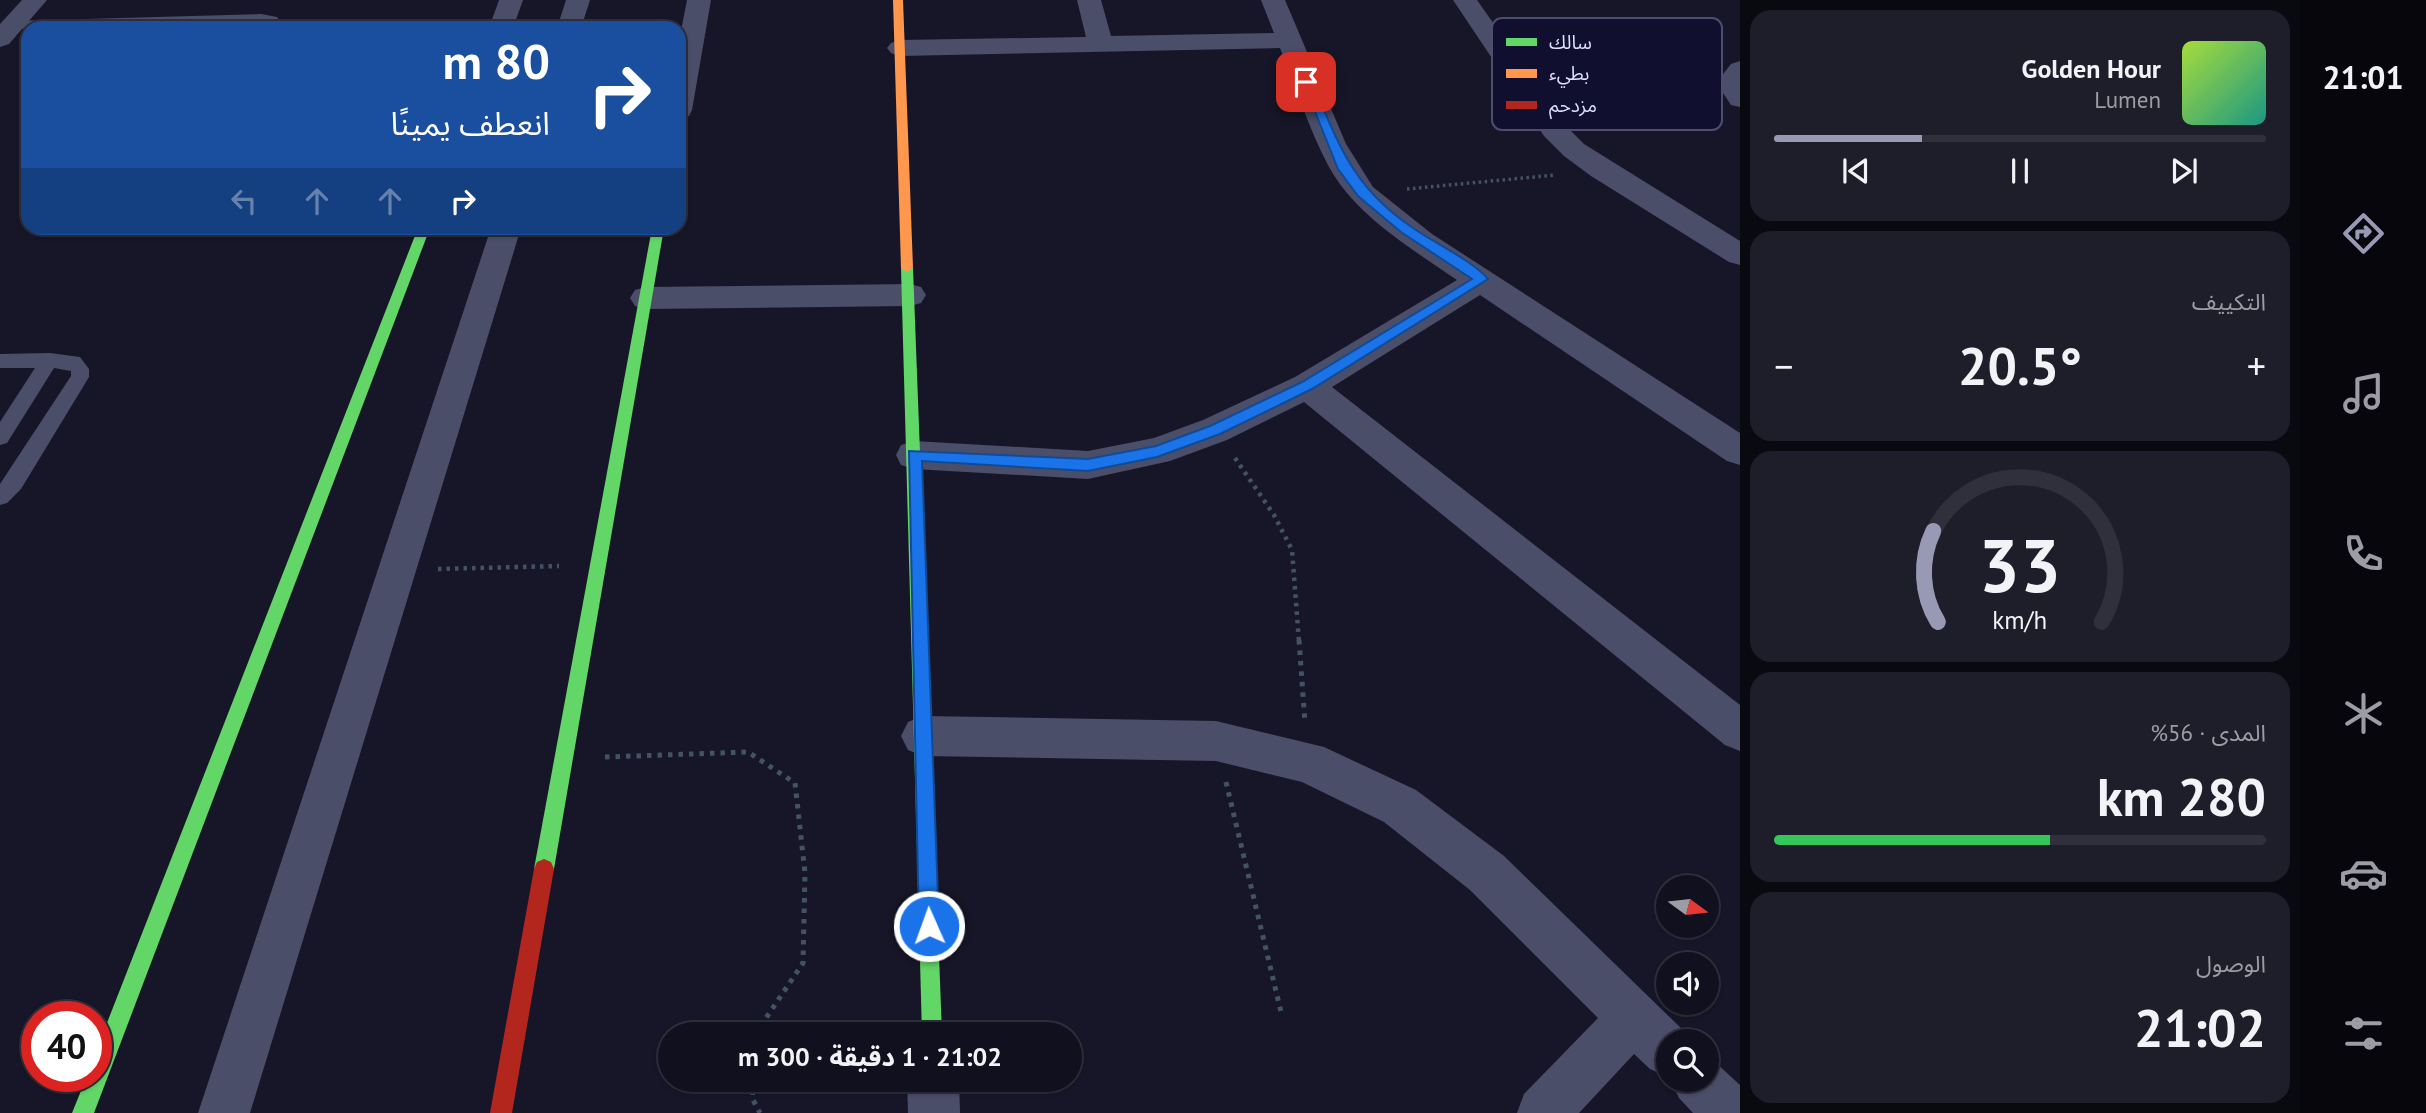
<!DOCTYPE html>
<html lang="ar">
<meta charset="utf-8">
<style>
body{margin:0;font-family:"PT Sans","Noto Sans Arabic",sans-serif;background:#1e1e2b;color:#f1f3f6;direction:rtl;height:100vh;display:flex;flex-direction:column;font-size:26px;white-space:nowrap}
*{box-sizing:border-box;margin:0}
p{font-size:23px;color:#9c9da4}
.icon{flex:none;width:38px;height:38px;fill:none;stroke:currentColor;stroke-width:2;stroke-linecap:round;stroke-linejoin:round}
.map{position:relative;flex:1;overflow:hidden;direction:ltr}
.panel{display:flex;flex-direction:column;gap:10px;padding:10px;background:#090910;width:560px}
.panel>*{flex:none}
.guide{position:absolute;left:21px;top:21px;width:665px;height:214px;border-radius:21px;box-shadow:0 2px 5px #0004,0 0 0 2px #30303c;direction:rtl;background:#1a4fa0;color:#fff;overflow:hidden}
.needle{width:46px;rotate:105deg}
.fabs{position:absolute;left:1656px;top:875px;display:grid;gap:14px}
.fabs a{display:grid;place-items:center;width:63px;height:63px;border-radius:50%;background:#11101e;box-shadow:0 2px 5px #0004,0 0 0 2px #30303c;font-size:35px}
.speed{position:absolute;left:21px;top:1001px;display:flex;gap:14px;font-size:35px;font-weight:700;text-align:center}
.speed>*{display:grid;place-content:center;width:91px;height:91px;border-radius:50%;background:#11101e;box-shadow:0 2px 5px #0004,0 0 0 2px #30303c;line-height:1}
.speed .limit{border:10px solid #d22;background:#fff;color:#111}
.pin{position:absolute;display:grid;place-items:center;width:60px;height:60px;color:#fff;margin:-30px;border-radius:14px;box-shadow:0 4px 10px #0006}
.me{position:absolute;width:77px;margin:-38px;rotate:358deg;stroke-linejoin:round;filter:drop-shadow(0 0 5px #0008)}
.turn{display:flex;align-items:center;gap:24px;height:147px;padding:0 21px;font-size:32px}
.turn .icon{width:91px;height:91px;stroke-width:2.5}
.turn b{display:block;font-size:49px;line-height:60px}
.lanes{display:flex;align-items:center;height:66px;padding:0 21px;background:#0003;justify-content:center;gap:35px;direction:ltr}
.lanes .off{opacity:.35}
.big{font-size:52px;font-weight:700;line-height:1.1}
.panel .widget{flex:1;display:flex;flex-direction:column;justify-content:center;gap:10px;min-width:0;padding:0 24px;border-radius:21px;background:#1e1e2b}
.panel .dial{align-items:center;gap:0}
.dial svg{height:182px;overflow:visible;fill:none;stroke:#30303c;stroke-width:7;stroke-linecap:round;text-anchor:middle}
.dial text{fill:#f1f3f6;stroke:none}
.song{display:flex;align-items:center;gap:21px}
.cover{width:84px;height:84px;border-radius:10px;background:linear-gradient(135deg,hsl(80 70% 55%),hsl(170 70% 35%))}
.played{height:7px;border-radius:4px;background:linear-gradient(90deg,#9899b4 30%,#30303c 30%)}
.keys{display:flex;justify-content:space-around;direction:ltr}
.heat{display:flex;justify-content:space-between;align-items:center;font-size:38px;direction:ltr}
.charge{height:10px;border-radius:5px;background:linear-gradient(90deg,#34c759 56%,#30303c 0)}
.trip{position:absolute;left:658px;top:1022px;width:424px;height:70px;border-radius:35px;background:#11101e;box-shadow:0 2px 5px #0004,0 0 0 2px #30303c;font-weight:700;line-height:70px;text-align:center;direction:rtl}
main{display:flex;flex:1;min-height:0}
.menu{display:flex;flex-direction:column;width:126px;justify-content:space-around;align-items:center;background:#07060c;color:#9c9da4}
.menu .icon{width:49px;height:49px}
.menu .selected{color:#9899b4}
.menu b{font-size:32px;color:#f1f3f6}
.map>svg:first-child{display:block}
</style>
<main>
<nav class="menu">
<b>21:01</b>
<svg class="icon selected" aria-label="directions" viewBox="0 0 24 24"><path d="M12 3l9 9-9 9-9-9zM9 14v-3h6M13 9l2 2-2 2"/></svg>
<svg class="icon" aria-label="music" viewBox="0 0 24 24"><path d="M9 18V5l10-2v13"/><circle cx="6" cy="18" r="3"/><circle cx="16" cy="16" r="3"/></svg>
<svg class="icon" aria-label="phone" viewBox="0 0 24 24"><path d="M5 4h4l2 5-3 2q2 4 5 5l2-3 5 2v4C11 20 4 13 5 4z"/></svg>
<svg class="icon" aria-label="climate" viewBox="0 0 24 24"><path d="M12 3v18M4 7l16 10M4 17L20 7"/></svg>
<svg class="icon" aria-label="car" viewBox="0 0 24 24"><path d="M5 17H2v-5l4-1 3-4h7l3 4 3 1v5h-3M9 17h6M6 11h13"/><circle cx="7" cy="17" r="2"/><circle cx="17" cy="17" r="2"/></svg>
<svg class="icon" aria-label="filters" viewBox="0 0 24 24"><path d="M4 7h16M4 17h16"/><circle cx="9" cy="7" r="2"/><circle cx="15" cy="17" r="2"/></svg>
</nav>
<section class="panel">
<div class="widget">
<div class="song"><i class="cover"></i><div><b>Golden Hour</b><p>Lumen</p></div></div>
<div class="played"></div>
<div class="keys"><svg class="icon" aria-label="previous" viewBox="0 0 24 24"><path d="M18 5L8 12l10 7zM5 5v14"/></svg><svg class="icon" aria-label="pause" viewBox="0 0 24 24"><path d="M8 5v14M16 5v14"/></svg><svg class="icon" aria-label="next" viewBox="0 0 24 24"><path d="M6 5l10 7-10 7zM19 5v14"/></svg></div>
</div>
<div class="widget"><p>التكييف</p>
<div class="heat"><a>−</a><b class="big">20.5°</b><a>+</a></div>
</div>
<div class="widget dial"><svg viewBox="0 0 100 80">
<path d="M14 69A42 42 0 1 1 86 69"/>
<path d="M14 69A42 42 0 0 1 12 29" stroke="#9899b4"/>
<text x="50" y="56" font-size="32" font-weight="700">33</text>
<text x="50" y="72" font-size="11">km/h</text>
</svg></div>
<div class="widget"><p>المدى · 56%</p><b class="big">280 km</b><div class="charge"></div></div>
<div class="widget"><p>الوصول</p><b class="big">21:02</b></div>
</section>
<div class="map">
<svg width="1740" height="1113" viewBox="0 0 1740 1113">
<rect width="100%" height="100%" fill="#171628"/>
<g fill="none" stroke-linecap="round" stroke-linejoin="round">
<!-- path-far2 -->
<polyline stroke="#425462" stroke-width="3.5" stroke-dasharray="2.5 3.5" stroke-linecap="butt" points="1407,189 1555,175"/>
<!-- path-far1 -->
<g stroke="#425462" stroke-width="4.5" stroke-dasharray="3.5 5" stroke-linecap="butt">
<polyline points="1235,458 1274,515 1292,550 1299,642"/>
<polyline points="438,569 559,566"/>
</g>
<!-- path -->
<g stroke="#425462" stroke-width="5" stroke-dasharray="4.5 6" stroke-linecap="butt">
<polyline points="1299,640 1305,723"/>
<polyline points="605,757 748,752 795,783 805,873 803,963 760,1027 759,1034"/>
<polyline points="1226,782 1281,1012"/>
<polyline points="754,1080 752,1098 760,1113"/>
</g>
<!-- lane -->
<g fill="#4b4e69" fill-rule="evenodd">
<polygon points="261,14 277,17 285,28 271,28 261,22 13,29 6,25 13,21"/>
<polygon points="50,353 80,357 89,369 89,377 21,489 7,503 0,505 0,484 71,376 71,371 54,368 7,443 0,445 0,422 35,368 0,368 0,354"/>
</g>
<!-- street -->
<g fill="#4b4e69" fill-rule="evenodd">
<polygon points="22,0 47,0 9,44 0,47 0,24"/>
<polygon points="499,0 523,0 513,28 489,28"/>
<polygon points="566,0 590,0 581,28 557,28"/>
<polygon points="687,0 711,0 692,110 689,116 679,118 679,41"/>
<path d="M1077,0H1101L1111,36L1274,33L1261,0H1285L1346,144L1373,187L1432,234L1740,433V465L1727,461L1480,295L1332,387L1740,705V751L1725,745L1304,402L1227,440L1170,461L1088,479L914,469L901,465L896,455L901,445L914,441L1088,451L1154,438L1203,420L1295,377L1457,280C1412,249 1356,216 1329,167C1309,130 1296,87 1280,48L900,56L891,53L887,48L891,43L900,40L1086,37Z"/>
<polygon points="1453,0 1477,0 1564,124 1584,144 1740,241 1740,265 1729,262 1591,176 1564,156 1544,136"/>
<polygon points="1740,61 1740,107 1731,105 1723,93 1720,78 1731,64"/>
<polygon points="491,228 521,228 250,1113 198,1113"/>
<polygon points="910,284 921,287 926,295 921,303 910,306 646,309 635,306 630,298 635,290 646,287"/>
<polygon points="923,716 1216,721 1324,747 1416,790 1504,856 1686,1033 1690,1041 1668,1041 1668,1077 1650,1069 1634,1054 1579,1113 1517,1113 1524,1094 1598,1018 1470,890 1384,822 1302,782 1216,761 923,756 908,750 901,736 908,722"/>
<polygon points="1706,1058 1715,1062 1740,1085 1740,1113 1693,1113 1679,1098 1671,1080 1706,1080"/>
<polygon points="907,1080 959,1080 960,1113 908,1113"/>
</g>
<!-- fast -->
<g fill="#63d668" fill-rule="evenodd">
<polygon points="418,228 430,228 94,1113 72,1113 87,1076 96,1076 96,1051"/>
<polygon points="652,228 664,228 554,869 551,876 544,879 537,876 534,869"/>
<polygon points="907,264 913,268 942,1034 922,1034 901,268"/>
</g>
<!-- slow -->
<polygon fill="#ff974d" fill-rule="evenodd" points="893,0 903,0 913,268 907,272 901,268"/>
<!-- jam -->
<polygon fill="#b3261e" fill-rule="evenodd" points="544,859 551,862 554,869 512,1113 490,1113 534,869 537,862"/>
</g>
<!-- route -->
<path fill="#1a73e8" stroke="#114b97" stroke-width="2" d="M1302,79L1312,82C1339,145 1353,188 1413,228C1434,243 1473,261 1488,279L1312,389L1220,434L1157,457L1088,471L922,461L939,926L936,933L929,936L922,933L919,926L909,451L1088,459L1156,446L1210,426L1302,382L1472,279L1401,232L1358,196L1338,169Z"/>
<!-- legend -->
<rect x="1492" y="18" width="230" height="112" rx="10" fill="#100f2f" stroke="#4e4d6d" stroke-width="2"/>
<rect x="1506" y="38" width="31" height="8" fill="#63d668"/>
<rect x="1506" y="69" width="31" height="9" fill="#ff974d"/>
<rect x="1506" y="101" width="31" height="8" fill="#b3261e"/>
<g font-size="19" fill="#dddfff">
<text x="1549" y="49">سالك</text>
<text x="1549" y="80">بطيء</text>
<text x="1549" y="112">مزدحم</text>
</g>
</svg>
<div class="fabs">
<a><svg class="needle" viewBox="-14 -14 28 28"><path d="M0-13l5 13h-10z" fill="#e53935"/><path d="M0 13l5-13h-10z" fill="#9c9da4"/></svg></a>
<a><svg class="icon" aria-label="sound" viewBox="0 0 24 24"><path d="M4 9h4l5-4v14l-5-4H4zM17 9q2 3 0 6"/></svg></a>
<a><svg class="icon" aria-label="search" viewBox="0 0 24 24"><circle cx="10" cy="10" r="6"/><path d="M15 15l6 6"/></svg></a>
</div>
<div class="speed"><div class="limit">40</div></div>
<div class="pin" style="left:1306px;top:82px;background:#d93025"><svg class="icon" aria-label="arrive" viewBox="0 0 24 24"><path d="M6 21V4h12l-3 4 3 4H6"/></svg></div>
<svg class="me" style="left:929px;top:926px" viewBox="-20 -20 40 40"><circle r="17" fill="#1a73e8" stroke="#fff" stroke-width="3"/><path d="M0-11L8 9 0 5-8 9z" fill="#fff"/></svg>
<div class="trip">21:02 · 1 دقيقة · 300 m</div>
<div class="guide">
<div class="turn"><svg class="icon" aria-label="right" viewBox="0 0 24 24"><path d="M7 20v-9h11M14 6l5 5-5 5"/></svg><div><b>80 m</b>انعطف يمينًا</div></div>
<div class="lanes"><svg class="icon off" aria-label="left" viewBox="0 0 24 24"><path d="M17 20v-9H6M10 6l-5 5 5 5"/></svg><svg class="icon off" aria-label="ahead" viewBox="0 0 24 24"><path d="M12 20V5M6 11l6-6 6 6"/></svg><svg class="icon off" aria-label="ahead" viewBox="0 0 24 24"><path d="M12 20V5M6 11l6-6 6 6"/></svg><svg class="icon" aria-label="right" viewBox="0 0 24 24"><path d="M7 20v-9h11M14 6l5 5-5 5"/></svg></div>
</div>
</div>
</main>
